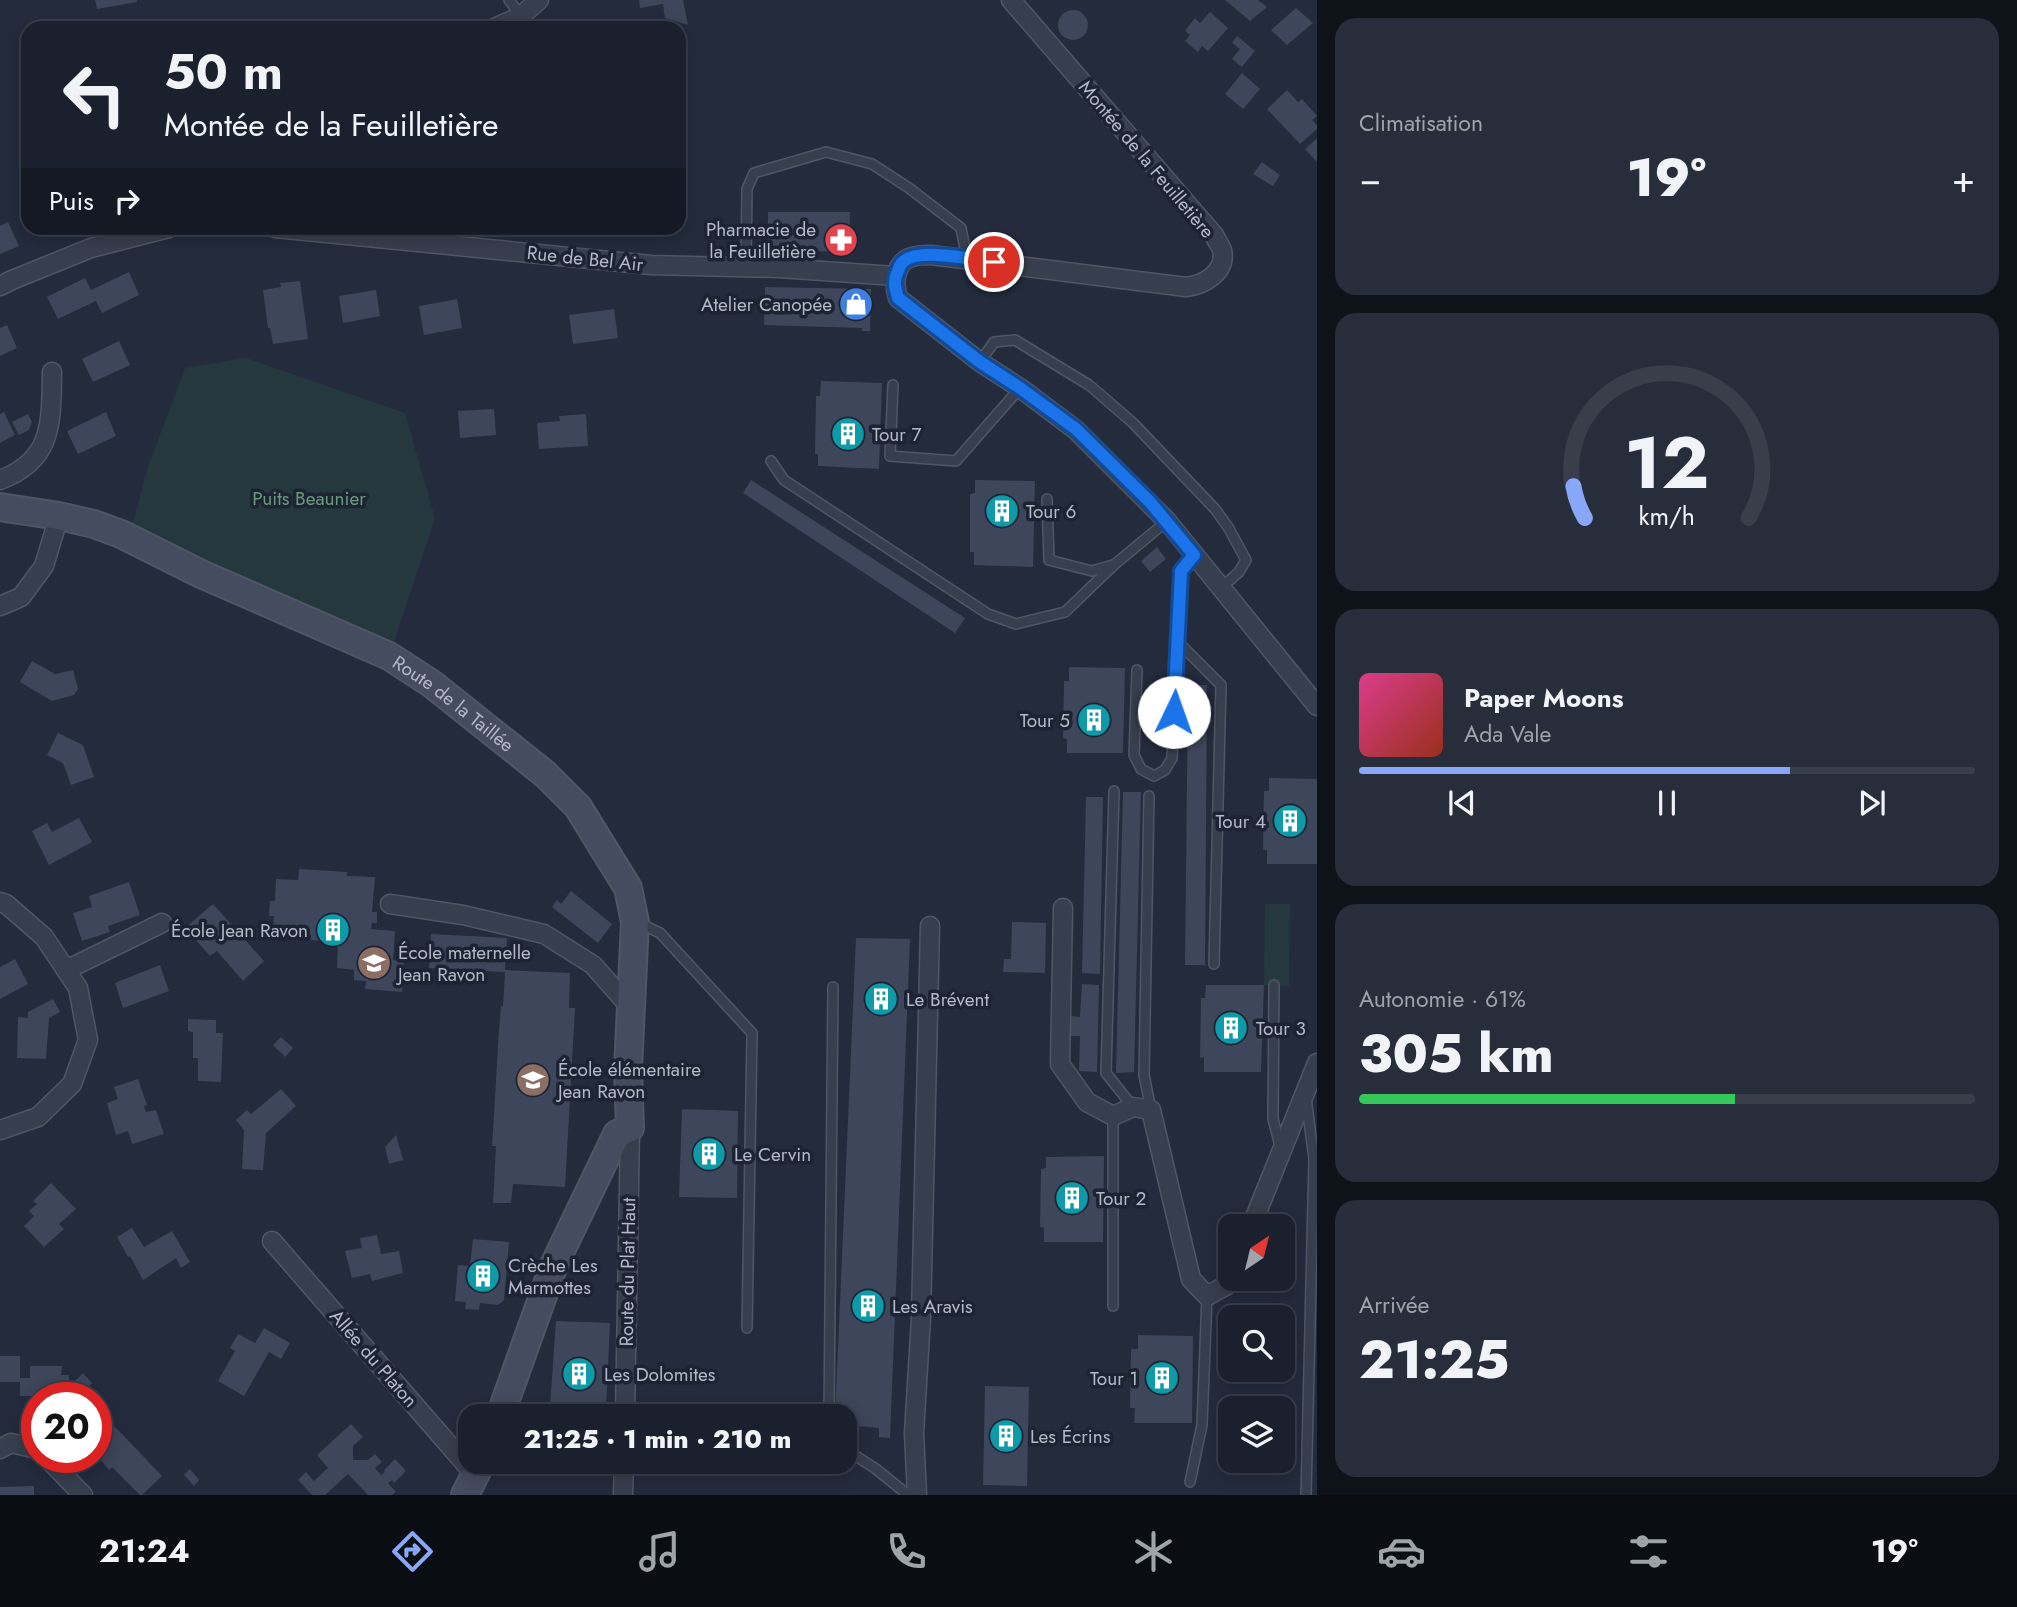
<!DOCTYPE html>
<html lang="fr">
<meta charset="utf-8">
<style>
body{margin:0;font-family:Jost,sans-serif;background:#272d3a;color:#f1f3f6;height:100vh;display:flex;flex-direction:column;font-size:26px;white-space:nowrap}
*{box-sizing:border-box;margin:0}
p{font-size:23px;color:#9fa3aa}
.icon{flex:none;width:38px;height:38px;fill:none;stroke:currentColor;stroke-width:2;stroke-linecap:round;stroke-linejoin:round}
.map{position:relative;flex:1;overflow:hidden}
.panel{display:flex;flex-direction:column;gap:18px;padding:18px;background:#0e1219;width:700px}
.panel>*{flex:none}
.guide{position:absolute;left:21px;top:21px;width:665px;height:214px;border-radius:21px;box-shadow:0 4px 18px #0003,0 0 0 2px #383e4a;background:#1a202e;color:#f1f3f6;overflow:hidden}
.needle{width:46px;rotate:35deg}
.buttons{position:absolute;left:1218px;top:1214px;display:grid;gap:14px}
.buttons a{display:grid;place-items:center;width:77px;height:77px;border-radius:14px;background:#1a202e;box-shadow:0 4px 18px #0003,0 0 0 2px #383e4a;font-size:35px}
.speed{position:absolute;left:21px;top:1382px;display:flex;gap:14px;font-size:35px;font-weight:700;text-align:center}
.speed>*{display:grid;place-content:center;width:91px;height:91px;border-radius:50%;background:#1a202e;box-shadow:0 4px 18px #0003,0 0 0 2px #383e4a;line-height:1}
.speed .limit{border:10px solid #d22;background:#fff;color:#111}
.pin{position:absolute;display:grid;place-items:center;width:60px;height:60px;color:#fff;margin:-30px;border:4px solid #fff;border-radius:50%;box-shadow:0 2px 7px #0007}
.me{position:absolute;width:77px;margin:-38px;rotate:3deg;stroke-linejoin:round;filter:drop-shadow(0 0 5px #0008)}
.turn{display:flex;align-items:center;gap:24px;height:147px;padding:0 28px;font-size:32px}
.turn .icon{width:91px;height:91px;stroke-width:2.5}
.turn b{display:block;font-size:49px;line-height:60px}
.then{display:flex;align-items:center;height:66px;padding:0 28px;background:#0003;gap:14px;font-size:26px}
.big{font-size:52px;font-weight:800;line-height:1.1}
.panel .tile{flex:1;display:flex;flex-direction:column;justify-content:center;gap:10px;min-width:0;padding:0 24px;border-radius:21px;background:#272d3a}
.panel .dial{align-items:center;gap:0}
.dial svg{height:182px;overflow:visible;fill:none;stroke:#383e4a;stroke-width:7;stroke-linecap:round;text-anchor:middle}
.dial text{fill:#f1f3f6;stroke:none}
.song{display:flex;align-items:center;gap:21px}
.cover{width:84px;height:84px;border-radius:10px;background:linear-gradient(135deg,hsl(330 70% 55%),hsl(10 70% 35%))}
.played{height:7px;border-radius:4px;background:linear-gradient(90deg,#88a7f8 70%,#383e4a 70%)}
.keys{display:flex;justify-content:space-around;direction:ltr}
.heat{display:flex;justify-content:space-between;align-items:center;font-size:38px;direction:ltr}
.charge{height:10px;border-radius:5px;background:linear-gradient(90deg,#34c759 61%,#383e4a 0)}
.trip{position:absolute;left:458px;top:1404px;width:399px;height:70px;border-radius:21px;background:#1a202e;box-shadow:0 4px 18px #0003,0 0 0 2px #383e4a;font-weight:800;line-height:70px;text-align:center}
.menu{display:flex;height:112px;justify-content:space-around;align-items:center;background:#0a0d12;color:#9fa3aa}
.menu .icon{width:49px;height:49px}
.menu .active{color:#88a7f8}
.menu b{font-size:32px;color:#f1f3f6}
main{display:flex;flex:1;min-height:0}
.map>svg:first-child{display:block}
</style>
<main>
<div class="map">
<svg width="1317" height="1495" viewBox="0 0 1317 1495">
<rect width="100%" height="100%" fill="#232b3d"/>
<!-- green -->
<g fill="#25383e">
<polygon points="246,358 405,413 435,518 389,656 121,534 134,520 147,469 185,368"/>
<polygon points="1265,904 1290,904 1289,986 1264,985"/>
</g>
<!-- building -->
<g fill="#3d465a">
<polygon points="95,0 137,0 137,2 97,9"/>
<polygon points="639,0 683,0 688,25 665,18 663,4 640,8"/>
<polygon points="1225,0 1258,0 1267,7 1250,21"/>
<polygon points="1296,8 1313,23 1287,45 1271,30"/>
<circle cx="1073" cy="25" r="15"/>
<polygon points="1210,12 1228,28 1208,51 1202,46 1198,52 1185,41 1190,35 1185,31 1195,18 1200,23"/>
<polygon points="1237,36 1255,51 1242,67 1232,59 1240,49 1232,43"/>
<polygon points="1242,73 1260,89 1243,109 1225,94"/>
<polygon points="1287,90 1298,102 1302,99 1317,116 1312,120 1317,125 1317,129 1300,144 1267,109"/>
<polygon points="1317,138 1317,162 1305,149"/>
<polygon points="1262,162 1280,175 1273,186 1253,174"/>
<polygon points="768,212 850,212 849,252 768,250"/>
<polygon points="8,222 19,246 0,254 0,226"/>
<polygon points="129,272 139,295 102,313 96,301 58,319 47,297 85,278 91,290"/>
<polygon points="300,281 308,339 273,344 270,328 268,328 263,290 281,287 280,283"/>
<polygon points="765,287 871,289 870,331 862,331 862,328 764,325"/>
<polygon points="376,290 380,316 343,323 339,296"/>
<polygon points="457,299 462,328 424,335 419,306"/>
<polygon points="614,309 618,338 573,344 569,315"/>
<polygon points="7,325 17,348 0,356 0,328"/>
<polygon points="119,341 130,365 93,382 82,359"/>
<polygon points="821,381 882,383 879,469 818,466 818,454 815,454 816,396 820,396"/>
<polygon points="494,409 496,435 460,438 458,411"/>
<polygon points="4,412 15,435 0,443 0,414"/>
<polygon points="106,412 116,436 78,454 67,431"/>
<polygon points="28,414 32,422 29,430 19,435 12,422"/>
<polygon points="586,414 588,446 539,449 537,423 560,421 559,416"/>
<polygon points="751,480 965,618 955,633 743,493"/>
<polygon points="975,480 1035,481 1033,567 974,565 974,552 970,552 970,494 975,493"/>
<polygon points="1157,547 1166,559 1150,572 1141,561"/>
<polygon points="32,661 55,674 73,670 78,689 74,695 52,701 20,682"/>
<polygon points="1069,667 1125,668 1123,753 1067,753 1067,739 1063,738 1064,681 1069,681"/>
<polygon points="1188,685 1207,685 1205,965 1185,965"/>
<polygon points="58,733 83,745 94,777 71,785 63,763 47,755"/>
<polygon points="1269,778 1317,779 1317,864 1267,864 1267,850 1263,850 1264,791 1269,791"/>
<polygon points="1123,792 1141,792 1134,1072 1116,1073"/>
<polygon points="1086,797 1103,797 1100,974 1082,973"/>
<polygon points="79,818 92,842 49,865 32,831 47,823 52,832"/>
<polygon points="299,869 347,872 347,876 375,877 372,912 377,912 377,923 372,923 371,929 395,931 393,960 404,961 402,992 365,989 366,981 354,980 354,970 337,968 338,942 311,940 311,935 282,933 282,927 273,927 274,916 269,916 270,901 275,901 276,879 298,880"/>
<polygon points="129,882 140,915 108,926 110,932 82,941 73,913 92,907 89,896"/>
<polygon points="571,891 612,924 598,943 552,907 557,900 561,904"/>
<polygon points="213,904 264,961 243,981 217,951 210,956 185,928"/>
<polygon points="1012,922 1046,923 1045,973 1003,972 1004,959 1011,959"/>
<polygon points="431,934 507,938 505,970 570,973 569,1008 575,1008 565,1187 513,1184 511,1203 493,1203 496,1146 492,1146 493,1131 499,1029 501,1006 503,1006 505,972 429,968"/>
<polygon points="856,938 910,939 890,1438 879,1437 879,1428 845,1425 845,1416 835,1416"/>
<polygon points="15,959 28,984 0,999 0,967"/>
<polygon points="160,965 169,991 123,1008 115,983"/>
<polygon points="1082,984 1099,985 1097,1072 1079,1071 1080,1036 1068,1036 1069,1016 1080,1017"/>
<polygon points="1206,985 1264,985 1261,1072 1204,1072 1204,1057 1200,1058 1201,998 1205,998"/>
<polygon points="53,999 60,1012 49,1018 46,1059 17,1058 18,1017 28,1018 28,1012"/>
<polygon points="188,1019 216,1020 216,1033 223,1033 221,1082 198,1081 198,1058 193,1058 193,1032 188,1031"/>
<polygon points="281,1037 293,1048 285,1057 273,1045"/>
<polygon points="138,1079 147,1105 144,1106 146,1112 156,1110 164,1134 132,1144 128,1131 116,1135 107,1103 118,1099 114,1087"/>
<polygon points="281,1089 296,1106 266,1133 263,1170 242,1169 244,1130 236,1120 247,1110 251,1114"/>
<polygon points="682,1109 738,1111 737,1198 679,1197"/>
<polygon points="396,1135 403,1160 389,1164 385,1147"/>
<polygon points="1104,1156 1103,1242 1044,1242 1044,1228 1040,1227 1041,1169 1046,1168 1046,1157"/>
<polygon points="51,1183 76,1209 59,1224 64,1229 44,1247 24,1226 34,1216 29,1211 37,1204 33,1201"/>
<polygon points="132,1228 144,1247 172,1231 190,1262 181,1268 176,1258 143,1280 130,1256 128,1257 117,1237"/>
<polygon points="377,1235 381,1254 399,1251 403,1273 372,1281 370,1274 352,1278 345,1251 362,1248 360,1238"/>
<polygon points="473,1239 509,1242 504,1300 498,1305 480,1303 479,1310 465,1309 466,1302 455,1301 458,1265 470,1266"/>
<polygon points="556,1321 610,1323 606,1409 550,1407"/>
<polygon points="264,1328 290,1343 281,1359 269,1352 244,1396 218,1381 235,1351 230,1348 238,1334 255,1343"/>
<polygon points="1138,1335 1193,1336 1192,1423 1134,1423 1135,1408 1130,1408 1131,1349 1138,1349"/>
<polygon points="0,1356 20,1356 20,1378 30,1378 30,1366 62,1366 61,1375 69,1375 69,1396 20,1396 20,1382 0,1382"/>
<polygon points="83,1373 92,1383 84,1392 74,1382"/>
<polygon points="985,1386 1029,1387 1027,1486 983,1485"/>
<polygon points="100,1411 162,1476 142,1495 140,1495 112,1467 109,1470 96,1454 96,1415"/>
<polygon points="351,1424 363,1437 353,1446 353,1460 368,1460 375,1454 382,1462 375,1468 381,1475 385,1472 384,1470 395,1459 406,1471 394,1483 392,1480 388,1483 396,1492 392,1495 368,1495 348,1474 325,1495 312,1495 298,1480 306,1472 314,1481 328,1468 317,1455"/>
<polygon points="190,1469 199,1480 194,1486 184,1475"/>
<polygon points="34,1486 34,1495 0,1495 0,1487"/>
</g>
<g fill="none" stroke-linecap="round" stroke-linejoin="round">
<!-- lane casing -->
<g stroke="#4f5665" stroke-width="12">
<g id="lane">
<polyline points="509,0 521,16"/>
<polyline points="746,267 747,189 754,173 826,152 872,164 909,188 961,228 967,259"/>
<polyline points="980,362 994,342 1015,340 1089,385 1110,403 1133,423 1215,509 1228,527 1246,560 1239,572 1221,588"/>
<polyline points="893,385 890,456 956,461 1020,388"/>
<polyline points="771,461 784,480 988,614 1016,624 1065,612 1115,564 1167,521"/>
<polyline points="1047,499 1049,560 1092,571 1113,565"/>
<polyline points="1178,642 1221,685 1214,964"/>
<polyline points="1137,670 1134,755 1141,769 1154,776 1165,770 1172,758 1181,571 1194,555"/>
<polyline points="1114,791 1106,1073 1133,1107"/>
<polyline points="1149,796 1144,1075 1151,1110"/>
<polyline points="637,922 660,933 752,1033 747,1328"/>
<polyline points="1274,985 1273,1119 1280,1146"/>
<polyline points="1113,1116 1113,1306"/>
<polyline points="829,1416 833,987"/>
<polyline points="845,1449 876,1469 908,1495"/>
<polyline points="1190,1482 1202,1425 1207,1296"/>
<polyline points="1306,1495 1314,1159 1306,1098"/>
</g>
</g>
<!-- street casing -->
<g stroke="#4f5665" stroke-width="21">
<g id="street">
<path d="M1011,0L1214,235C1216,239 1220,245 1222,250C1227,272 1204,285 1186,287L931,255C925,255 918,255 912,257C895,262 893,283 898,298L980,362L1020,388L1076,430L1167,521L1317,706"/>
<polyline points="494,28 521,16 539,0"/>
<polyline points="275,228 651,265 779,268 895,276"/>
<polyline points="0,286 12,280 91,248 169,228"/>
<path d="M0,480C54,460 51,421 52,372"/>
<polyline points="0,606 21,597 44,566 59,516"/>
<polyline points="0,902 6,904 44,937 78,988 88,1040 72,1084 38,1117 0,1130"/>
<polyline points="390,904 463,915 544,934 593,965 631,1008"/>
<polyline points="1063,908 1060,1064 1087,1102 1113,1116 1133,1107 1151,1110 1191,1279 1207,1296 1227,1285 1230,1277"/>
<polyline points="66,970 162,923"/>
<polyline points="1251,1227 1317,1063"/>
<polyline points="272,1241 476,1476"/>
<polyline points="625,1416 630,1128"/>
<polyline points="0,1449 11,1443 37,1449"/>
<polyline points="47,1458 83,1495"/>
<polyline points="623,1495 624,1461"/>
<polyline points="917,1495 914,1433 921,1318 930,926"/>
</g>
</g>
<!-- secondary casing -->
<g stroke="#4f5665" stroke-width="30">
<g id="secondary">
<path id="s1" d="M0,507L59,516L94,524L121,534L201,574L389,656L432,684L545,774L578,807L628,888L635,922L628,1069L630,1128L617,1134L554,1265L500,1416"/>
<polyline points="465,1495 482,1461"/>
</g>
</g>
<!-- lane -->
<use href="#lane" stroke="#373e4d" stroke-width="9"/>
<!-- street -->
<use href="#street" stroke="#373e4d" stroke-width="18"/>
<!-- secondary -->
<use href="#secondary" stroke="#454c60" stroke-width="26"/>
</g>
<g fill="none" stroke-linecap="round" stroke-linejoin="round">
<!-- route casing -->
<g stroke="#114b97" stroke-width="18">
<path id="route" d="M994,262C975,260 918,247 903,262C900,264 899,268 898,271C893,281 895,288 898,298L980,362L1020,388L1076,429L1150,502L1194,555L1181,571L1174,712"/>
</g>
<!-- route -->
<use href="#route" stroke="#1a73e8" stroke-width="12"/>
</g>
<!-- icons -->
<defs>
<g id="pharmacy-disc" transform="scale(1.75)"><circle r="9.5" fill="#e0444e" stroke="#1c2332"/><path d="M-2-6h4v4h4v4h-4v4h-4v-4h-4v-4h4Z" fill="#fff"/></g>
<g id="shop-disc" transform="scale(1.75)"><circle r="9.5" fill="#3f7fe0" stroke="#1c2332"/><path d="M-5-2.5h2.3a2.7 3.5 0 0 1 5.4 0H5L5.5 6h-11ZM-1.5-2.5h3a1.5 2.3 0 0 0-3 0Z" fill="#fff"/></g>
<g id="building-disc" transform="scale(1.75)"><circle r="9.5" fill="#0f9aa8" stroke="#1c2332"/><path d="M-4-6H4V6H1V3H-1V6H-4ZM-2.5-4.3h1.7v1.8h-1.7ZM.8-4.3h1.7v1.8H.8ZM-2.5-1h1.7V.8h-1.7ZM.8-1h1.7V.8H.8Z" fill="#fff"/></g>
<g id="school-disc" transform="scale(1.75)"><circle r="9.5" fill="#8d6e63" stroke="#1c2332"/><path d="M0-5L7-2L0 1L-7-2ZM-4 1L0 2.5L4 1V4Q0 6-4 4Z" fill="#fff"/></g>
</defs>
<g fill-rule="evenodd">
<use href="#pharmacy-disc" x="841" y="240"/>
<use href="#shop-disc" x="856" y="304"/>
<use href="#building-disc" x="848" y="434"/>
<use href="#building-disc" x="1002" y="511"/>
<use href="#building-disc" x="1094" y="720"/>
<use href="#building-disc" x="1290" y="821"/>
<use href="#building-disc" x="333" y="930"/>
<use href="#school-disc" x="374" y="963"/>
<use href="#building-disc" x="881" y="999"/>
<use href="#building-disc" x="1231" y="1028"/>
<use href="#school-disc" x="533" y="1080"/>
<use href="#building-disc" x="709" y="1154"/>
<use href="#building-disc" x="1072" y="1198"/>
<use href="#building-disc" x="483" y="1276"/>
<use href="#building-disc" x="868" y="1306"/>
<use href="#building-disc" x="579" y="1374"/>
<use href="#building-disc" x="1162" y="1378"/>
<use href="#building-disc" x="1006" y="1436"/>
</g>
<g text-anchor="middle" stroke-width="7" stroke-linejoin="round" paint-order="stroke">
<!-- street labels -->
<g font-size="19" fill="#b3b9c8" stroke="#1c2332">
<text transform="translate(1147 159) rotate(50)" y="7">Montée de la Feuilletière</text>
<text transform="translate(585 258) rotate(6)" y="7">Rue de Bel Air</text>
<text dy="7" stroke="none"><textPath href="#s1" startOffset="499">Route de la Taillée</textPath></text>
<text transform="translate(627 1272) rotate(-89)" y="7">Route du Plat Haut</text>
<text transform="translate(374 1358) rotate(49)" y="7">Allée du Platon</text>
</g>
<!-- poi labels -->
<g font-size="19" fill="#b3b9c8" stroke="#1c2332" text-anchor="start">
<text x="816" y="236" text-anchor="end">Pharmacie de<tspan x="816" dy="22">la Feuilletière</tspan></text>
<text x="832" y="311" text-anchor="end">Atelier Canopée</text>
<text x="872" y="441">Tour 7</text>
<text x="1026" y="518">Tour 6</text>
<text x="1070" y="727" text-anchor="end">Tour 5</text>
<text x="1266" y="828" text-anchor="end">Tour 4</text>
<text x="308" y="937" text-anchor="end">École Jean Ravon</text>
<text x="398" y="959">École maternelle<tspan x="398" dy="22">Jean Ravon</tspan></text>
<text x="906" y="1006">Le Brévent</text>
<text x="1256" y="1035">Tour 3</text>
<text x="558" y="1076">École élémentaire<tspan x="558" dy="22">Jean Ravon</tspan></text>
<text x="734" y="1161">Le Cervin</text>
<text x="1096" y="1205">Tour 2</text>
<text x="508" y="1272">Crèche Les<tspan x="508" dy="22">Marmottes</tspan></text>
<text x="892" y="1313">Les Aravis</text>
<text x="604" y="1381">Les Dolomites</text>
<text x="1138" y="1385" text-anchor="end">Tour 1</text>
<text x="1030" y="1443">Les Écrins</text>
</g>
<!-- park labels -->
<g font-size="19" fill="#6a9a7a" stroke="#1c2332">
<text x="309" y="505">Puits Beaunier</text>
</g>
</g>
</svg>
<div class="buttons">
<a><svg class="needle" viewBox="-14 -14 28 28"><path d="M0-13l5 13h-10z" fill="#e53935"/><path d="M0 13l5-13h-10z" fill="#9fa3aa"/></svg></a>
<a><svg class="icon" aria-label="search" viewBox="0 0 24 24"><circle cx="10" cy="10" r="6"/><path d="M15 15l6 6"/></svg></a>
<a><svg class="icon" aria-label="layers" viewBox="0 0 24 24"><path d="M12 4l9 5-9 5-9-5zM3 14l9 5 9-5"/></svg></a>
</div>
<div class="speed"><div class="limit">20</div></div>
<div class="pin" style="left:994px;top:262px;background:#d93025"><svg class="icon" aria-label="arrive" viewBox="0 0 24 24"><path d="M6 21V4h12l-3 4 3 4H6"/></svg></div>
<svg class="me" style="left:1174px;top:712px" viewBox="-20 -20 40 40"><circle r="19" fill="#fff"/><path d="M0-13L10 11 0 6-10 11z" fill="#1a73e8"/></svg>
<div class="trip">21:25 · 1 min · 210 m</div>
<div class="guide">
<div class="turn"><svg class="icon" aria-label="left" viewBox="0 0 24 24"><path d="M17 20v-9H6M10 6l-5 5 5 5"/></svg><div><b>50 m</b>Montée de la Feuilletière</div></div>
<div class="then">Puis<svg class="icon" aria-label="right" viewBox="0 0 24 24"><path d="M7 20v-9h11M14 6l5 5-5 5"/></svg></div>
</div>
</div>
<section class="panel">
<div class="tile"><p>Climatisation</p>
<div class="heat"><a>−</a><b class="big">19°</b><a>+</a></div>
</div>
<div class="tile dial"><svg viewBox="0 0 100 80">
<path d="M14 69A42 42 0 1 1 86 69"/>
<path d="M14 69A42 42 0 0 1 9 55" stroke="#88a7f8"/>
<text x="50" y="56" font-size="32" font-weight="700">12</text>
<text x="50" y="72" font-size="11">km/h</text>
</svg></div>
<div class="tile">
<div class="song"><i class="cover"></i><div><b>Paper Moons</b><p>Ada Vale</p></div></div>
<div class="played"></div>
<div class="keys"><svg class="icon" aria-label="previous" viewBox="0 0 24 24"><path d="M18 5L8 12l10 7zM5 5v14"/></svg><svg class="icon" aria-label="pause" viewBox="0 0 24 24"><path d="M8 5v14M16 5v14"/></svg><svg class="icon" aria-label="next" viewBox="0 0 24 24"><path d="M6 5l10 7-10 7zM19 5v14"/></svg></div>
</div>
<div class="tile"><p>Autonomie · 61%</p><b class="big">305 km</b><div class="charge"></div></div>
<div class="tile"><p>Arrivée</p><b class="big">21:25</b></div>
</section>
</main>
<nav class="menu">
<b>21:24</b>
<svg class="icon active" aria-label="directions" viewBox="0 0 24 24"><path d="M12 3l9 9-9 9-9-9zM9 14v-3h6M13 9l2 2-2 2"/></svg>
<svg class="icon" aria-label="music" viewBox="0 0 24 24"><path d="M9 18V5l10-2v13"/><circle cx="6" cy="18" r="3"/><circle cx="16" cy="16" r="3"/></svg>
<svg class="icon" aria-label="phone" viewBox="0 0 24 24"><path d="M5 4h4l2 5-3 2q2 4 5 5l2-3 5 2v4C11 20 4 13 5 4z"/></svg>
<svg class="icon" aria-label="climate" viewBox="0 0 24 24"><path d="M12 3v18M4 7l16 10M4 17L20 7"/></svg>
<svg class="icon" aria-label="car" viewBox="0 0 24 24"><path d="M5 17H2v-5l4-1 3-4h7l3 4 3 1v5h-3M9 17h6M6 11h13"/><circle cx="7" cy="17" r="2"/><circle cx="17" cy="17" r="2"/></svg>
<svg class="icon" aria-label="filters" viewBox="0 0 24 24"><path d="M4 7h16M4 17h16"/><circle cx="9" cy="7" r="2"/><circle cx="15" cy="17" r="2"/></svg>
<b>19°</b>
</nav>
